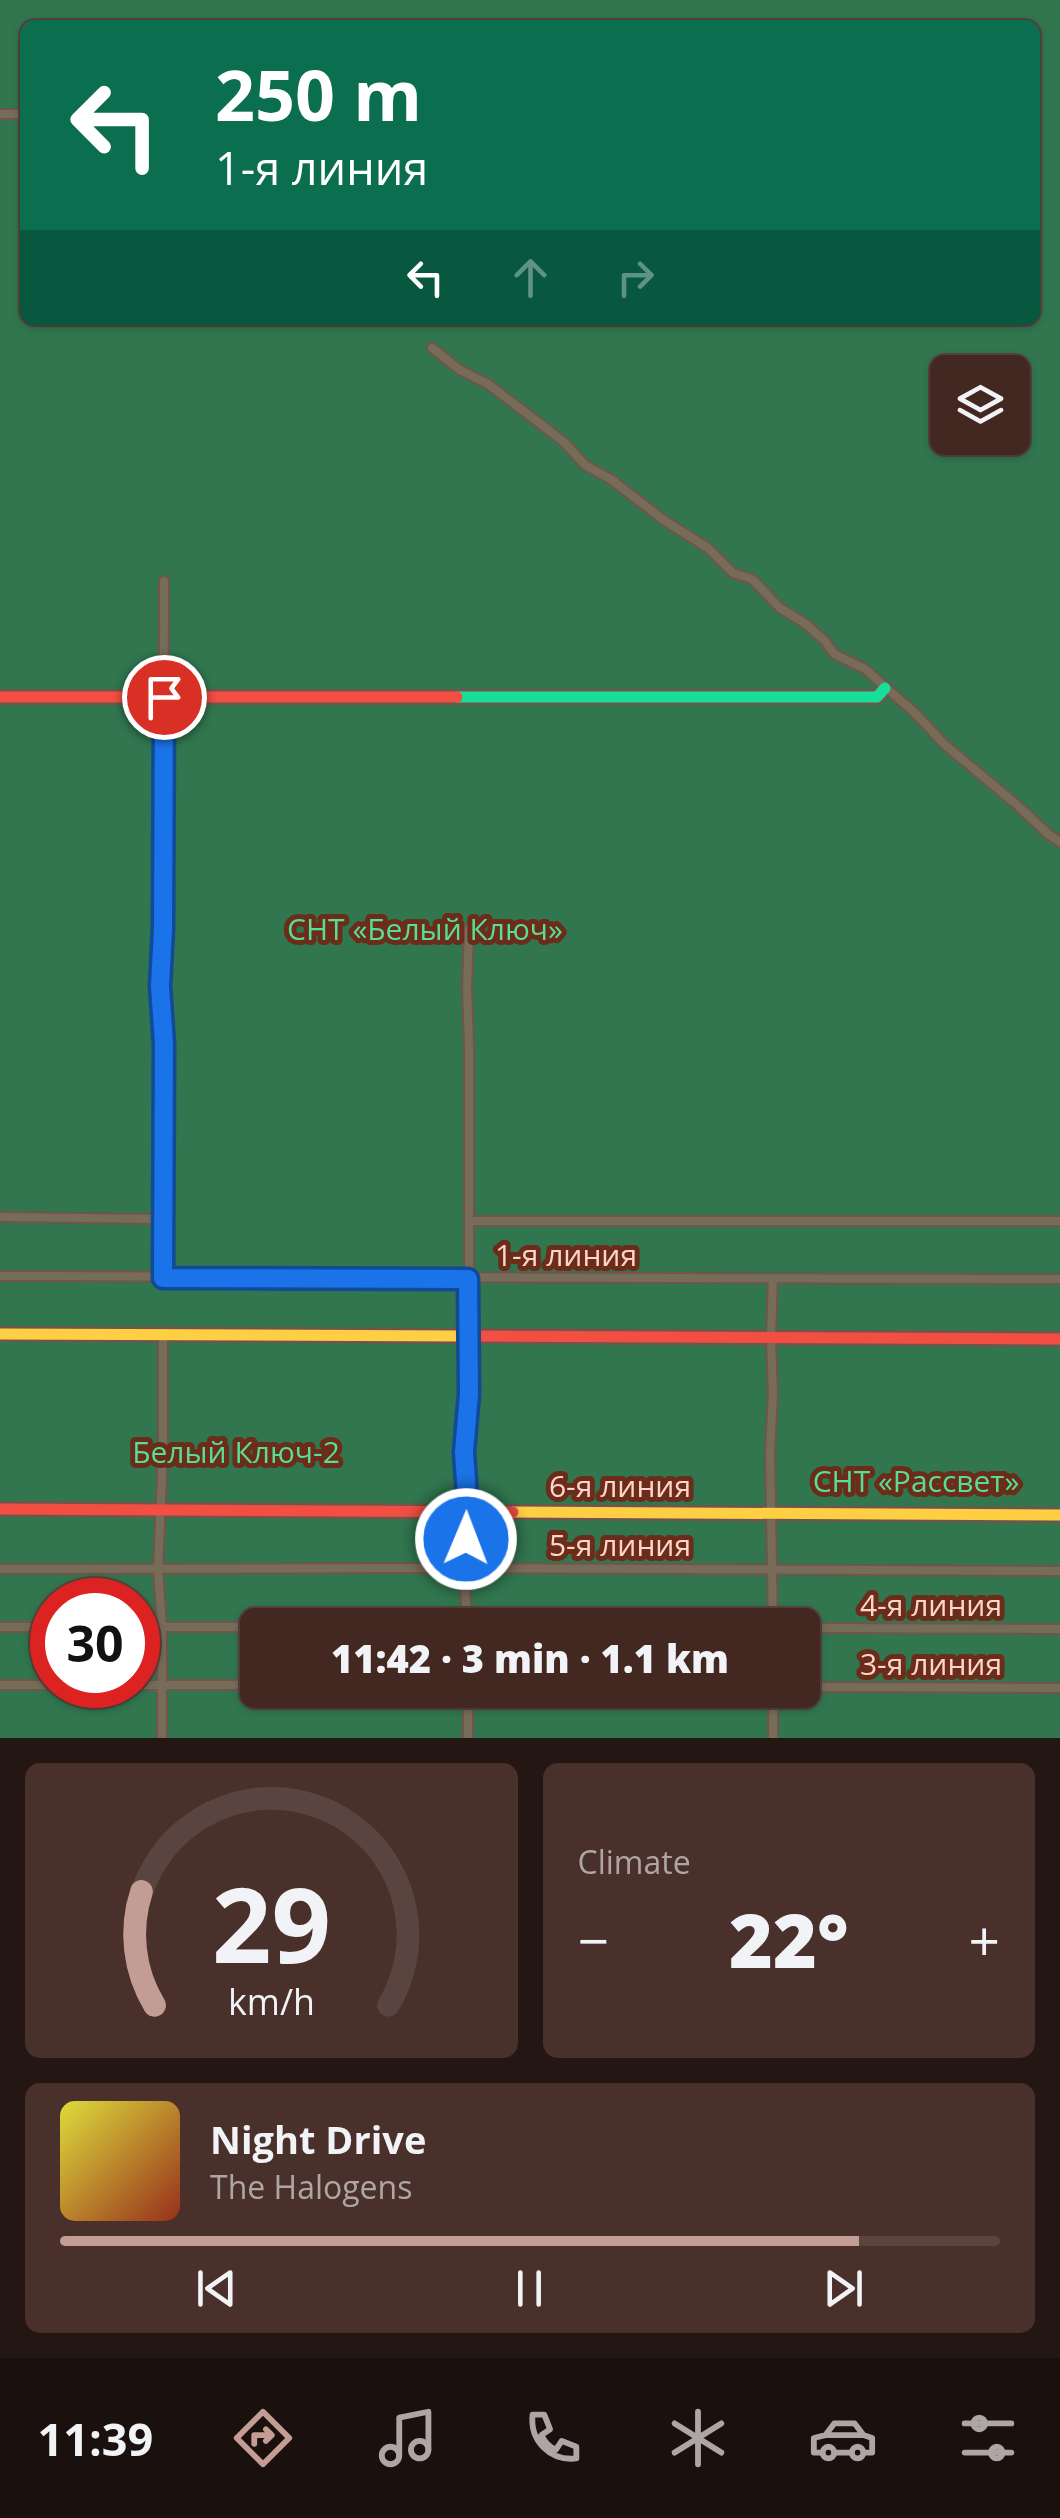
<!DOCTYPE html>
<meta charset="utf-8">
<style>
body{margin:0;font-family:"Open Sans",sans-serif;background:#49302a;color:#f1f3f6;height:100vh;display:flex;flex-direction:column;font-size:38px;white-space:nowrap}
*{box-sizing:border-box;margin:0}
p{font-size:32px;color:#aea6a5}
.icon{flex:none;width:55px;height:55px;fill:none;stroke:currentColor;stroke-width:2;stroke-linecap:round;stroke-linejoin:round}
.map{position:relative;height:1738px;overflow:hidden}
.panel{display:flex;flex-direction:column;gap:25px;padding:25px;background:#241612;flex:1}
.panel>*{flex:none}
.top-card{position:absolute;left:20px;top:20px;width:1020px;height:305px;border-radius:15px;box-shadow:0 2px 8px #0004,0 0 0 2px #5a443f;background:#0b6e4f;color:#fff;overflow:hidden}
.buttons{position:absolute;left:930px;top:355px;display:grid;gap:20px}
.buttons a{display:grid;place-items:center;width:100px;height:100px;border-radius:15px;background:#422821;box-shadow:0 2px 8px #0004,0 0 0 2px #5a443f;font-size:50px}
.speed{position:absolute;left:30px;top:1578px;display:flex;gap:20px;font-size:50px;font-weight:700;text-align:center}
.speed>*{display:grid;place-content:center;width:130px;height:130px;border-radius:50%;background:#422821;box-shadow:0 2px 8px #0004,0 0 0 2px #5a443f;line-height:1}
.speed .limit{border:15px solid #d22;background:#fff;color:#111}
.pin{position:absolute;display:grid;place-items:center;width:85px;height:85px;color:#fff;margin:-42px;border:5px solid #fff;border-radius:50%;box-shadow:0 2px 10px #0007}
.me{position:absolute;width:110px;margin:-55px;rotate:1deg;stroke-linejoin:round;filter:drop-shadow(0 0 8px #0008)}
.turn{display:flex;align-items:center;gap:35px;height:210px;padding:0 30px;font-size:45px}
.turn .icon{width:130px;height:130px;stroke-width:2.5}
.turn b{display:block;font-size:70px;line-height:85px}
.lanes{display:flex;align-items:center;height:95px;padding:0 30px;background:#0003;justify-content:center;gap:50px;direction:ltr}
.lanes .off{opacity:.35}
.big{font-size:75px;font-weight:800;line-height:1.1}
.panel .widget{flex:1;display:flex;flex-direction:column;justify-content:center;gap:15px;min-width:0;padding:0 35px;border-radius:15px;background:#49302a}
.panel .dial{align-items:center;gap:0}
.dial svg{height:260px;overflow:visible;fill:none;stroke:#5a443f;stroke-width:7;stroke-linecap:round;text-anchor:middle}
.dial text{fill:#f1f3f6;stroke:none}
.song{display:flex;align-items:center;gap:30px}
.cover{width:120px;height:120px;border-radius:15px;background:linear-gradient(135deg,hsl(60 70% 55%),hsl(10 70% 35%))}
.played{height:10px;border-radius:5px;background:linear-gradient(90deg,#c39d93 85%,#5a443f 85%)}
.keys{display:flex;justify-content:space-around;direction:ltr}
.heat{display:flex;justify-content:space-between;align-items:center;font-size:55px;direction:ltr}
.panel .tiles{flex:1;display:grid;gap:25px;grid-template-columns:1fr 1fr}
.widget:last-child{grid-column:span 2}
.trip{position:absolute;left:240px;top:1608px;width:580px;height:100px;border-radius:15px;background:#422821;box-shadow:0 2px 8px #0004,0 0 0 2px #5a443f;font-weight:800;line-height:100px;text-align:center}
.menu{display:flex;height:160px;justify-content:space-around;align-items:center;background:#1a100d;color:#aea6a5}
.menu .icon{width:70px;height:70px}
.menu .current{color:#c39d93}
.menu b{font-size:45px;color:#f1f3f6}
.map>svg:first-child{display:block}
</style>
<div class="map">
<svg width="1060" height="1738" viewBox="0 0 1060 1738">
<rect width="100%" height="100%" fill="#58362c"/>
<!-- green -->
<path fill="#31764f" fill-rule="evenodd" d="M0,0H1060V1738H0ZM25,25H1035V320H25ZM948,372H1012V438H948ZM52,1600H138V1685H52ZM258,1625H802V1690H258Z"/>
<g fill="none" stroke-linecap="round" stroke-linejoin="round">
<!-- street casing -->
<g stroke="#72544c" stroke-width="12">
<g id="street">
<polyline points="0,114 25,114"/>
<polyline points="432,348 460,370 488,384 564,442 585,465 612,480 665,521 708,548 733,573 752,579 780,608 806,624 825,641 834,654 865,669 915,713 944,744 1017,805 1048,834 1060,842"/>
<polyline points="0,1217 163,1219"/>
<polyline points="469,1221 1060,1221"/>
<polyline points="0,1276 1060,1279"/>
<polyline points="163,1278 164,1044 159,986 163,929 164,581"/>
<polyline points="0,1569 463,1568 1060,1571"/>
<polyline points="468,1625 463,1568 469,1511 464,1452 469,1394 469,1046 467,987 469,929"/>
<polyline points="773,1625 770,1452 773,1394 771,1337 773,1278"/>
<polyline points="0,1627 52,1627"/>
<polyline points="138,1627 258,1627"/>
<polyline points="802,1628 1060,1629"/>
<polyline points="0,1685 52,1685"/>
<polyline points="138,1685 258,1685"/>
<polyline points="802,1687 1060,1688"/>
<polyline points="468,1690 468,1738"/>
<polyline points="773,1690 773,1738"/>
<polyline points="162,1738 162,1627 158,1569 163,1453 163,1335"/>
</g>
</g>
<!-- fast casing -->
<g stroke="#72544c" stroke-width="16">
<polyline id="fast" points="457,697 877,697 885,688"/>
</g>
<!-- slow casing -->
<g stroke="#72544c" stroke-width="16">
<g id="slow">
<polyline points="0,1334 463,1336"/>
<polyline points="513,1512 1060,1515"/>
</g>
</g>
<!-- jam casing -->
<g stroke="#72544c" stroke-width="16">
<g id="jam">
<polyline points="0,697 457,697"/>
<polyline points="463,1336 1060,1339"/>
<polyline points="0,1509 513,1512"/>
</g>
</g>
<!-- street -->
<use href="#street" stroke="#776c58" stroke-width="8"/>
<!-- fast -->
<use href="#fast" stroke="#16e098" stroke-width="11"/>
<!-- slow -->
<use href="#slow" stroke="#ffcf43" stroke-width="11"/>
<!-- jam -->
<use href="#jam" stroke="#f24e42" stroke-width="11"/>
</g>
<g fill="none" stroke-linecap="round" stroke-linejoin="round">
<!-- route casing -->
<g stroke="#114b97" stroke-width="25">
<polyline id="route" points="164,697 163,929 160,986 164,1044 163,1278 468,1279 469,1394 464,1452 468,1511 466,1539"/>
</g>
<!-- route -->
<use href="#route" stroke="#1a73e8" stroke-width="18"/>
</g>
<g text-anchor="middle" stroke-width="10" stroke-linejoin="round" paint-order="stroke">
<!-- park labels -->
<g font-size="30" fill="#58dd97" stroke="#6b2c19">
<text x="425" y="940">СНТ «Белый Ключ»</text>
<text x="236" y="1463">Белый Ключ-2</text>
<text x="916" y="1492">СНТ «Рассвет»</text>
</g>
<!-- street labels -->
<g font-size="30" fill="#fdd5ca" stroke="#6b2c19">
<text x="566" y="1266">1-я линия</text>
<text x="620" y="1497">6-я линия</text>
<text x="620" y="1556">5-я линия</text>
<text x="931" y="1616">4-я линия</text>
<text x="931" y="1675">3-я линия</text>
</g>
</g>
</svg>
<div class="buttons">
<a><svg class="icon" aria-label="layers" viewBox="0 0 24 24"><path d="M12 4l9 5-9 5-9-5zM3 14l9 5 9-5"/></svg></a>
</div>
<div class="speed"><div class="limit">30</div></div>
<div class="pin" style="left:164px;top:697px;background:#d93025"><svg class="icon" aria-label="arrive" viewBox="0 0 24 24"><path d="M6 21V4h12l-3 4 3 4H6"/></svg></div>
<svg class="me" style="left:466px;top:1539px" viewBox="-20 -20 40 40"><circle r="17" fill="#1a73e8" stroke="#fff" stroke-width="3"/><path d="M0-11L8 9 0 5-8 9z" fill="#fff"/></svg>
<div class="trip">11:42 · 3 min · 1.1 km</div>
<div class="top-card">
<div class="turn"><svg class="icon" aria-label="left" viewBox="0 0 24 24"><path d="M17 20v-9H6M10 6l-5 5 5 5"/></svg><div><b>250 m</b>1-я линия</div></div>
<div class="lanes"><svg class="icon" aria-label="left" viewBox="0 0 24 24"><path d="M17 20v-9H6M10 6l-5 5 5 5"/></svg><svg class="icon off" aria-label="ahead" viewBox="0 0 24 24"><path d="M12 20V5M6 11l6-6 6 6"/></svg><svg class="icon off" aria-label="right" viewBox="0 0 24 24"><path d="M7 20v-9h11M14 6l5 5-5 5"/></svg></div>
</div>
</div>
<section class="panel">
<div class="tiles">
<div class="widget dial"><svg viewBox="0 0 100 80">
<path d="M14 69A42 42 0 1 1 86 69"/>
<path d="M14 69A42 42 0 0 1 10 34" stroke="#c39d93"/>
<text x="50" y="56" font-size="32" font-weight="700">29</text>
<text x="50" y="72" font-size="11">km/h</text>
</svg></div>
<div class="widget"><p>Climate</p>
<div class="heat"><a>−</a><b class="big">22°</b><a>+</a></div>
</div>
<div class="widget">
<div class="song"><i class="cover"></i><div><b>Night Drive</b><p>The Halogens</p></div></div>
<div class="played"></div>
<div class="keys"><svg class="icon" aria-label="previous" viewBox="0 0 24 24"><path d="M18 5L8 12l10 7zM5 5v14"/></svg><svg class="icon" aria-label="pause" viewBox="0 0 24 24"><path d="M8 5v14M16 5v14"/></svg><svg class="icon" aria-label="next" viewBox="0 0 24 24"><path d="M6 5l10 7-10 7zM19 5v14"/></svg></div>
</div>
</div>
</section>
<nav class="menu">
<b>11:39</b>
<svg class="icon current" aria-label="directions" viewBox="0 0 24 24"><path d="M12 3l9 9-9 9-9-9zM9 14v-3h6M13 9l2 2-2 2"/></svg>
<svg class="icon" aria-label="music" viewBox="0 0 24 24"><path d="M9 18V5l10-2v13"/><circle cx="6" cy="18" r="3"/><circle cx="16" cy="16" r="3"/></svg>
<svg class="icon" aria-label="phone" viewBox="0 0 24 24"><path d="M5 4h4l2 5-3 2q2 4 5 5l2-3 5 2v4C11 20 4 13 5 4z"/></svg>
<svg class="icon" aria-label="climate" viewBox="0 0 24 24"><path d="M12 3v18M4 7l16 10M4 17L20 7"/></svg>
<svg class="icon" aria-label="car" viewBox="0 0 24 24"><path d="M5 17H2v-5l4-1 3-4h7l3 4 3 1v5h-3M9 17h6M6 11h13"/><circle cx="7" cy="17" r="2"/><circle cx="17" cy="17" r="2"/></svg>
<svg class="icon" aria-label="filters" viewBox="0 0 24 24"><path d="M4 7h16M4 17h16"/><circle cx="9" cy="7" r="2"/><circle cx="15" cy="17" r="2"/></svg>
</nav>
